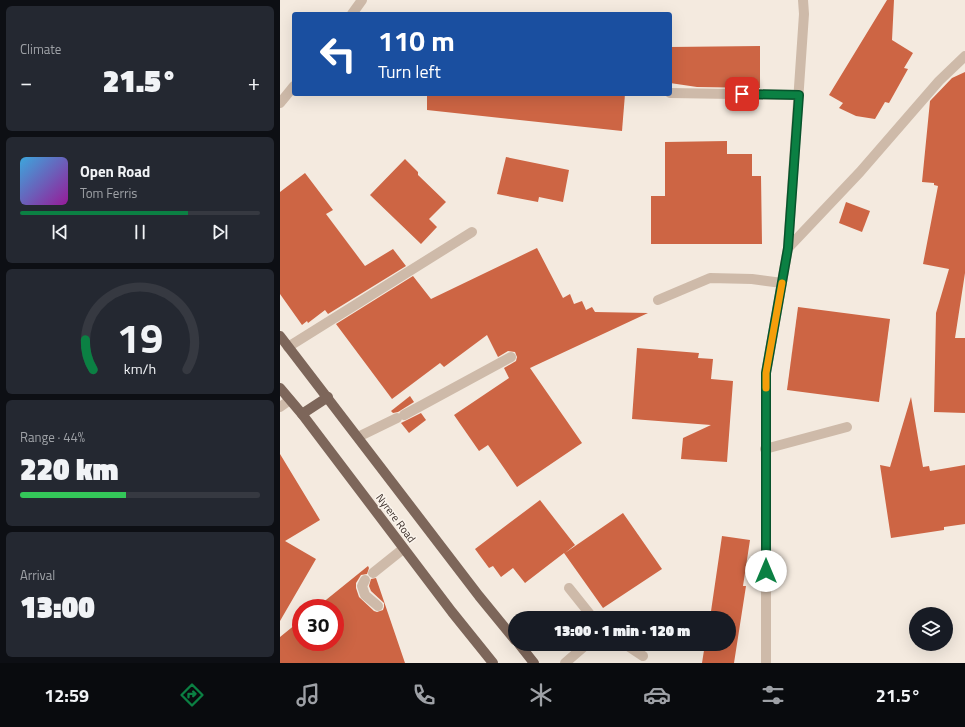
<!DOCTYPE html>
<meta charset="utf-8">
<style>
body{margin:0;font-family:"Titillium Web",sans-serif;background:#242831;color:#f1f3f6;height:100vh;display:flex;flex-direction:column;font-size:15px;white-space:nowrap}
*{box-sizing:border-box;margin:0}
p{font-size:13px;color:#9ea1a6}
.icon{flex:none;width:22px;height:22px;fill:none;stroke:currentColor;stroke-width:2;stroke-linecap:round;stroke-linejoin:round}
.map{position:relative;flex:1;overflow:hidden}
.side{display:flex;flex-direction:column;gap:6px;padding:6px;background:#0d0f14;width:280px}
.side>*{flex:none}
.top-card{position:absolute;left:12px;top:12px;width:380px;height:84px;border-radius:4px;box-shadow:0 4px 16px #0002;background:#1a4fa0;color:#fff;overflow:hidden}
.tools{position:absolute;left:629px;top:607px;display:grid;gap:8px}
.tools a{display:grid;place-items:center;width:44px;height:44px;border-radius:50%;background:#171b24;box-shadow:0 4px 16px #0002;font-size:20px}
.speed{position:absolute;left:12px;top:599px;display:flex;gap:8px;font-size:20px;font-weight:700;text-align:center}
.speed>*{display:grid;place-content:center;width:52px;height:52px;border-radius:50%;background:#171b24;box-shadow:0 4px 16px #0002;line-height:1}
.speed .limit{border:6px solid #d22;background:#fff;color:#111}
.pin{position:absolute;display:grid;place-items:center;width:34px;height:34px;color:#fff;margin:-17px;border-radius:8px;box-shadow:0 2px 6px #0006}
.me{position:absolute;width:44px;margin:-22px;rotate:0deg;stroke-linejoin:round;filter:drop-shadow(0 0 3px #0008)}
.turn{display:flex;align-items:center;gap:14px;height:84px;padding:0 20px;font-size:18px}
.turn .icon{width:52px;height:52px;stroke-width:2.5}
.turn b{display:block;font-size:28px;line-height:34px}
.big{font-size:30px;font-weight:800;line-height:1.1}
.side .widget{flex:1;display:flex;flex-direction:column;justify-content:center;gap:6px;min-width:0;padding:0 14px;border-radius:6px;background:#242831}
.side .dial{align-items:center;gap:0}
.dial svg{height:104px;overflow:visible;fill:none;stroke:#363941;stroke-width:7;stroke-linecap:round;text-anchor:middle}
.dial text{fill:#f1f3f6;stroke:none}
.song{display:flex;align-items:center;gap:12px}
.cover{width:48px;height:48px;border-radius:6px;background:linear-gradient(135deg,hsl(200 70% 55%),hsl(300 70% 35%))}
.played{height:4px;border-radius:2px;background:linear-gradient(90deg,#0b8043 70%,#363941 70%)}
.keys{display:flex;justify-content:space-around;direction:ltr}
.heat{display:flex;justify-content:space-between;align-items:center;font-size:22px;direction:ltr}
.charge{height:6px;border-radius:3px;background:linear-gradient(90deg,#34c759 44%,#363941 0)}
.trip{position:absolute;left:228px;top:611px;width:228px;height:40px;border-radius:20px;background:#171b24;box-shadow:0 4px 16px #0002;font-weight:800;line-height:40px;text-align:center}
.tabs{display:flex;height:64px;justify-content:space-around;align-items:center;background:#090b0e;color:#9ea1a6}
.tabs .icon{width:28px;height:28px}
.tabs .active{color:#0b8043}
.tabs b{font-size:18px;color:#f1f3f6}
main{display:flex;flex:1;min-height:0}
.map>svg:first-child{display:block}
</style>
<main>
<section class="side">
<div class="widget"><p>Climate</p>
<div class="heat"><a>−</a><b class="big">21.5°</b><a>+</a></div>
</div>
<div class="widget">
<div class="song"><i class="cover"></i><div><b>Open Road</b><p>Tom Ferris</p></div></div>
<div class="played"></div>
<div class="keys"><svg class="icon" aria-label="previous" viewBox="0 0 24 24"><path d="M18 5L8 12l10 7zM5 5v14"/></svg><svg class="icon" aria-label="pause" viewBox="0 0 24 24"><path d="M8 5v14M16 5v14"/></svg><svg class="icon" aria-label="next" viewBox="0 0 24 24"><path d="M6 5l10 7-10 7zM19 5v14"/></svg></div>
</div>
<div class="widget dial"><svg viewBox="0 0 100 80">
<path d="M14 69A42 42 0 1 1 86 69"/>
<path d="M14 69A42 42 0 0 1 8 46" stroke="#0b8043"/>
<text x="50" y="56" font-size="32" font-weight="700">19</text>
<text x="50" y="72" font-size="11">km/h</text>
</svg></div>
<div class="widget"><p>Range · 44%</p><b class="big">220 km</b><div class="charge"></div></div>
<div class="widget"><p>Arrival</p><b class="big">13:00</b></div>
</section>
<div class="map">
<svg width="685" height="663" viewBox="0 0 685 663">
<rect width="100%" height="100%" fill="#f4eadf"/>
<!-- building -->
<g fill="#cd6544">
<polygon points="607,0 614,0 612,40 633,53 624,68 628,69 609,103 605,102 595,119 576,116 559,108 563,103 549,95"/>
<polygon points="480,46 480,88 417,87 390,83 390,47"/>
<polygon points="685,72 685,273 675,338 685,338 685,413 654,412 656,313 669,269 643,264 658,186 654,185 654,183 642,182 650,101 672,78"/>
<polygon points="147,94 345,94 342,131 147,110"/>
<polygon points="447,141 447,154 472,154 472,176 481,176 482,244 371,244 371,196 385,196 385,142"/>
<polygon points="226,157 289,170 283,202 259,197 258,202 217,194"/>
<polygon points="125,159 138,172 138,175 166,202 149,219 157,227 141,244 90,195"/>
<polygon points="25,173 53,210 46,214 85,266 113,249 126,266 48,314 45,310 28,323 27,321 22,325 0,294 0,192"/>
<polygon points="566,202 590,211 582,232 559,223"/>
<polygon points="257,248 283,298 290,294 294,304 302,301 306,310 312,307 315,312 368,313 250,368 302,443 237,487 208,445 199,451 174,415 229,378 224,368 236,361 237,357 235,352 228,351 218,357 207,335 164,367 160,363 112,399 56,324 133,276 151,299"/>
<polygon points="518,307 610,319 599,402 507,390"/>
<polygon points="357,348 419,353 418,358 433,359 431,379 453,381 447,462 401,459 403,438 431,425 352,419"/>
<polygon points="130,396 134,402 118,412 113,413 111,411"/>
<polygon points="631,397 643,467 649,466 650,471 685,465 685,524 664,527 664,530 611,538 600,465 610,467"/>
<polygon points="141,413 146,420 129,433 121,423"/>
<polygon points="0,454 40,520 5,541 36,559 0,621"/>
<polygon points="260,500 295,545 285,553 343,513 382,569 323,608 284,553 245,583 233,568 221,577 213,566 209,568 195,549"/>
<polygon points="442,536 470,540 463,586 466,586 454,663 422,663 425,644 449,644 449,618 430,618"/>
<polygon points="88,566 89,568 87,574 81,575 76,583 76,588 79,597 94,611 97,612 103,610 104,607 104,603 91,591 89,586 91,579 96,578 125,663 0,663 0,637 21,620 21,642 55,642 55,608 36,608"/>
</g>
<g fill="none" stroke-linecap="round" stroke-linejoin="round">
<!-- service -->
<g stroke="#cebaa9" stroke-width="10">
<polyline points="390,93 519,95"/>
<polyline points="378,300 430,278 472,279 502,283"/>
<polyline points="0,407 10,400"/>
<polyline points="124,415 231,357"/>
<polyline points="78,437 117,418"/>
<polyline points="485,449 567,427"/>
<polyline points="93,573 123,549"/>
<polyline points="85,580 82,586 85,595 98,606"/>
<polyline points="289,588 313,618"/>
<polyline points="345,644 363,656"/>
<polyline points="285,663 307,644"/>
</g>
<!-- minor -->
<g stroke="#cebaa9" stroke-width="10">
<polyline points="72,14 82,0"/>
<polyline points="0,103 14,86"/>
<polyline points="508,248 580,172 659,81 685,56"/>
<polyline points="8,347 192,232"/>
<polyline points="486,663 486,373 508,248 524,14 523,0"/>
</g>
<!-- primary -->
<g stroke="#7d665a" stroke-width="10">
<polyline points="0,336 199,596 235,640"/>
<polyline points="0,388 22,414 172,612 213,663"/>
<polyline points="22,414 48,397"/>
<polyline points="239,644 254,663"/>
</g>
</g>
<g fill="none" stroke-linecap="round" stroke-linejoin="round">
<!-- route casing -->
<g stroke="#07532c" stroke-width="10">
<polyline id="route" points="462,94 519,95 508,248 486,373 486,571"/>
</g>
<!-- route -->
<use href="#route" stroke="#0b8043" stroke-width="7"/>
<!-- slow -->
<polyline stroke="#f59e0b" stroke-width="7" points="486,388 486,373 502,283"/>
</g>
<g text-anchor="middle" stroke-width="3" stroke-linejoin="round" paint-order="stroke">
<!-- street labels -->
<g font-size="11" fill="#3b2f2a" stroke="#fbf4ec">
<text transform="translate(116 518) rotate(53)" y="4">Nyrere Road</text>
</g>
</g>
</svg>
<div class="tools">
<a><svg class="icon" aria-label="layers" viewBox="0 0 24 24"><path d="M12 4l9 5-9 5-9-5zM3 14l9 5 9-5"/></svg></a>
</div>
<div class="speed"><div class="limit">30</div></div>
<div class="pin" style="left:462px;top:94px;background:#d93025"><svg class="icon" aria-label="arrive" viewBox="0 0 24 24"><path d="M6 21V4h12l-3 4 3 4H6"/></svg></div>
<svg class="me" style="left:486px;top:571px" viewBox="-20 -20 40 40"><circle r="19" fill="#fff"/><path d="M0-13L10 11 0 6-10 11z" fill="#0b8043"/></svg>
<div class="trip">13:00 · 1 min · 120 m</div>
<div class="top-card">
<div class="turn"><svg class="icon" aria-label="left" viewBox="0 0 24 24"><path d="M17 20v-9H6M10 6l-5 5 5 5"/></svg><div><b>110 m</b>Turn left</div></div>
</div>
</div>
</main>
<nav class="tabs">
<b>12:59</b>
<svg class="icon active" aria-label="directions" viewBox="0 0 24 24"><path d="M12 3l9 9-9 9-9-9zM9 14v-3h6M13 9l2 2-2 2"/></svg>
<svg class="icon" aria-label="music" viewBox="0 0 24 24"><path d="M9 18V5l10-2v13"/><circle cx="6" cy="18" r="3"/><circle cx="16" cy="16" r="3"/></svg>
<svg class="icon" aria-label="phone" viewBox="0 0 24 24"><path d="M5 4h4l2 5-3 2q2 4 5 5l2-3 5 2v4C11 20 4 13 5 4z"/></svg>
<svg class="icon" aria-label="climate" viewBox="0 0 24 24"><path d="M12 3v18M4 7l16 10M4 17L20 7"/></svg>
<svg class="icon" aria-label="car" viewBox="0 0 24 24"><path d="M5 17H2v-5l4-1 3-4h7l3 4 3 1v5h-3M9 17h6M6 11h13"/><circle cx="7" cy="17" r="2"/><circle cx="17" cy="17" r="2"/></svg>
<svg class="icon" aria-label="filters" viewBox="0 0 24 24"><path d="M4 7h16M4 17h16"/><circle cx="9" cy="7" r="2"/><circle cx="15" cy="17" r="2"/></svg>
<b>21.5°</b>
</nav>
